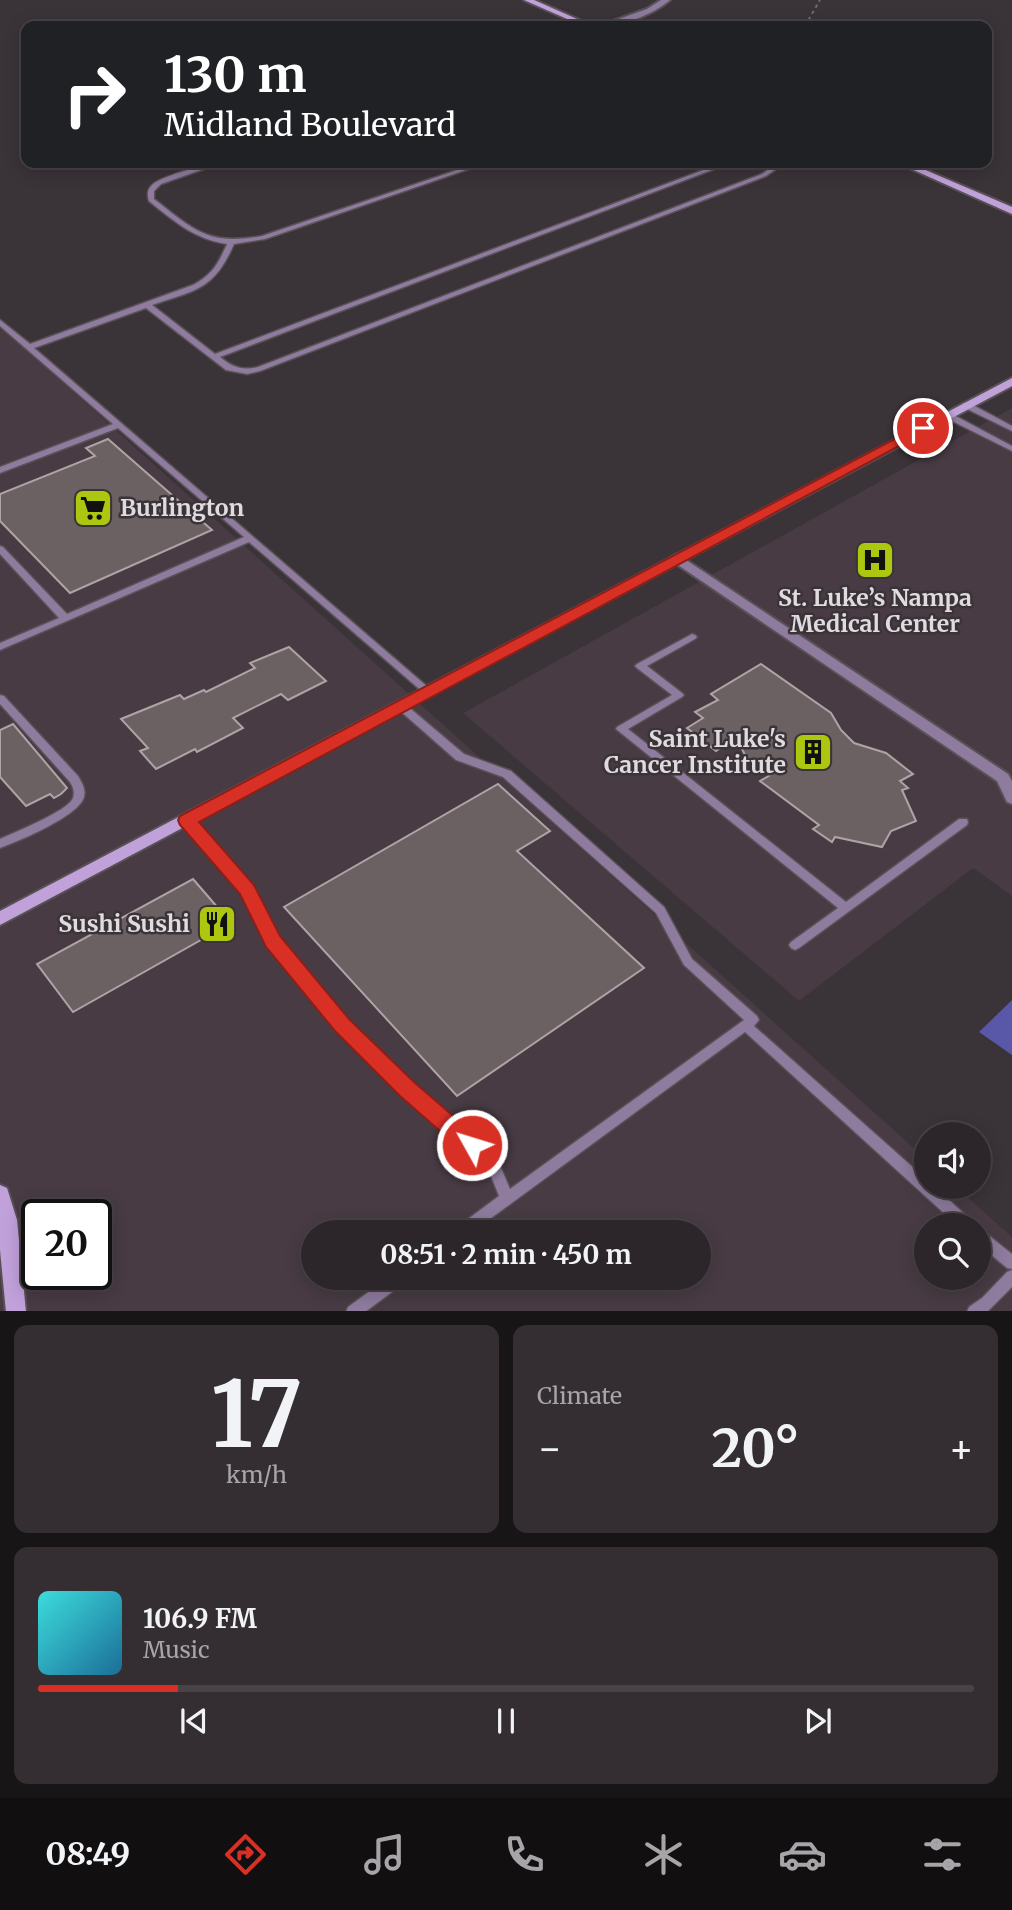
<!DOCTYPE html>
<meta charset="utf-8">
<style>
body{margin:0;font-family:Merriweather,serif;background:#342e32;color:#f1f3f6;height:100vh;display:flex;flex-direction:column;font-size:26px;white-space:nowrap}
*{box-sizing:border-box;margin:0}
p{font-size:23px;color:#a6a5a8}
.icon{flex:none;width:38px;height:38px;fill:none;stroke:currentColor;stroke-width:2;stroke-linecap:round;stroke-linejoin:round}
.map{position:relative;height:1311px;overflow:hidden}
.sheet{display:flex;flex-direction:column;gap:14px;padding:14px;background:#181517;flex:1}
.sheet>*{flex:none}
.guide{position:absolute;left:21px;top:21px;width:971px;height:147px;border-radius:14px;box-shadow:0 4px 18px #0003,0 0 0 2px #484347;background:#202124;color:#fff;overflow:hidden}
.fabs{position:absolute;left:914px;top:1122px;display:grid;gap:14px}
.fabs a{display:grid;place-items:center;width:77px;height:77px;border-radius:50%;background:#2c262a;box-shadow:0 4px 18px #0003,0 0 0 2px #484347;font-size:35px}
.speed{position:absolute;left:21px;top:1199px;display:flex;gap:14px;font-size:35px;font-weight:700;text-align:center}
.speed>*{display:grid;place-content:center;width:91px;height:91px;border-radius:50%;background:#2c262a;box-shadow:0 4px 18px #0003,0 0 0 2px #484347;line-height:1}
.speed .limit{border:4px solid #111;border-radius:10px;background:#fff;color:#111}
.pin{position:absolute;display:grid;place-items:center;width:60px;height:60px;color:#fff;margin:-30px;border:4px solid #fff;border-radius:50%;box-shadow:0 2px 7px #0007}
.me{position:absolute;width:77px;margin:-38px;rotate:309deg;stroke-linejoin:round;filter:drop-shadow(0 0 5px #0008)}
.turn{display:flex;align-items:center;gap:24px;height:147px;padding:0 28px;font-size:32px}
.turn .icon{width:91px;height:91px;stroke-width:2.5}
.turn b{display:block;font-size:49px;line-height:60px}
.big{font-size:52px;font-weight:700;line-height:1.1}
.sheet .tile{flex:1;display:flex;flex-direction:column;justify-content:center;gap:10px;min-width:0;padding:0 24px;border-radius:14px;background:#342e32}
.sheet .dial{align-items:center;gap:0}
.dial b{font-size:91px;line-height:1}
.song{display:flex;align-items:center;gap:21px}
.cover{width:84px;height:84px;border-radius:10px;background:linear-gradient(135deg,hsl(180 70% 55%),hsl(200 70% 35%))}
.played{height:7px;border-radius:4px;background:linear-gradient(90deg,#d93025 15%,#484347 15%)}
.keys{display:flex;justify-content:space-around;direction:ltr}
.heat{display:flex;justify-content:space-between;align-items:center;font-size:38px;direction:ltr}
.sheet .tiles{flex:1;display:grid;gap:14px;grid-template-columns:1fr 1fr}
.tile:last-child{grid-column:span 2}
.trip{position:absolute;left:301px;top:1220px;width:410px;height:70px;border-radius:35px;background:#2c262a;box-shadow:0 4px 18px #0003,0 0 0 2px #484347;font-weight:700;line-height:70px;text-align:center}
.menu{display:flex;height:112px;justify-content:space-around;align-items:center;background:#120f11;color:#a6a5a8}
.menu .icon{width:49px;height:49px}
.menu .on{color:#d93025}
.menu b{font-size:32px;color:#f1f3f6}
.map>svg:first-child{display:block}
</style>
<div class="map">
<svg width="1012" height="1312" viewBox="0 0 1012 1312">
<rect width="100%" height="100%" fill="#3a3338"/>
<!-- built -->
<g fill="#483b44" fill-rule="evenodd">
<path d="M0,326L926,1159V1186L956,1187L1012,1237V1311H0ZM37,1214H96V1274H37ZM926,1225H978V1278H926ZM313,1232H698V1278H313Z"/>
<polygon points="1012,408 1012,896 973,868 799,1001 463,713"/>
</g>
<!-- water -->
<polygon fill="#5857a8" points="1012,1000 1012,1055 979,1032"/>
<!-- building -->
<g fill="#6b6163" stroke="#afa3a5" stroke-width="2">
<polygon points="108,439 212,530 70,593 0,521 0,494 95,456 86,448"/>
<polygon points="289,647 326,681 288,700 281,694 233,718 243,728 197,752 195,749 156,769 140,751 148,748 121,719 180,695 184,699 204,690 206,692 255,668 250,663"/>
<polygon points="761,664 831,713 841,730 854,743 886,753 913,774 900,781 908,788 902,790 916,821 891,831 882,847 835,837 832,842 813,829 819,825 760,781 772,774 745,755 736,737 716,751 687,728 703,718 695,712 718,700 711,694"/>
<polygon points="13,724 67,788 61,794 54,798 50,794 26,806 0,777 0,730"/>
<polygon points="498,784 550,831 517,851 644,968 457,1096 284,907"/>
<polygon points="193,879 231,923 73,1012 37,964"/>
</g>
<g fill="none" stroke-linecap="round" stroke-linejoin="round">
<!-- lane casing -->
<g stroke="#585156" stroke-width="3">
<g id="lane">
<path d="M212,163H221L161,184L154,191V199C194,230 208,246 262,236L478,163H486L265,239L234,244C214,290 196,290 152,305L215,354L722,163H730L220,357C232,367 242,371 258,367L762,174L769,169L762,163H769L776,169L766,176L260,371L247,374L226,370L146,308L34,348L430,689L432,691L430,693H424L249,542L0,650V643L59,618L0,554V546L3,547L67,614L244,537L118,428L0,473V467L113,424L0,326V320L30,344L193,285C213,274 218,264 227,244C194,239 174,221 149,201C147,195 147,190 152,185C161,176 199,167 212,163Z"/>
<polygon points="963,403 969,403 1012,426 1012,431 963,407"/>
<polygon points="944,413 950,413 1012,446 1012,451 944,417"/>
<polygon points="692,634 695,635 697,637 695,639 647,666 682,693 684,695 682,697 628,729 846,902 959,819 967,819 968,822 967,825 799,948 795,950 791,948 789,945 791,942 838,908 616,729 617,727 672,695 637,668 635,666 637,664"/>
<path d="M0,695L4,696L78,776C82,783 86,789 84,797C79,816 19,841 0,848V839C15,832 68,811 73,798C75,792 73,787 70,782L0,704Z"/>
<polygon points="401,703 405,704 464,754 511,771 664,907 692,959 757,1016 759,1020 754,1026 926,1179 926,1186 934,1186 972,1221 974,1225 957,1225 745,1032 472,1232 454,1232 456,1228 499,1196 491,1176 467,1149 353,1046 307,992 269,944 243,893 183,823 182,820 183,817 191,817 251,887 277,938 315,986 361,1038 477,1141 501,1168 510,1189 744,1020 684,965 656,913 503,777 456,760 397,708 396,706"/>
<polygon points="978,1229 983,1231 1012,1254 1012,1269 1007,1268 978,1244"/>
<polygon points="1012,1270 1012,1287 987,1312 967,1312 969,1307 982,1298 1007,1272"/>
<polygon points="388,1278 406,1278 404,1283 365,1312 346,1312 348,1307"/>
</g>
</g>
<!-- street casing -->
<g stroke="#585156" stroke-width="4">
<g id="street">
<path d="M661,0H670C652,15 622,27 599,26L647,9Z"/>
<polygon points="677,554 1008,774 1012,781 1012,804 1007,802 997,781 672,561 670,558"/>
</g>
</g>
<!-- secondary casing -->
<g stroke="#585156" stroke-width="4">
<g id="secondary">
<polygon points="524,0 534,0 593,26 583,26"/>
<polygon points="898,163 909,163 1012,207 1012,214"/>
<polygon points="1012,378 1012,386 0,925 0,911"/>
<polygon points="0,1185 7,1188 17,1220 26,1312 6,1312 0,1250"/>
</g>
</g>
<!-- path -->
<polyline stroke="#706a6e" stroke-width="2" stroke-dasharray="3.5 3.5" stroke-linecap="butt" points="805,26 820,0"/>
<!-- lane -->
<use href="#lane" fill="#8e7b9e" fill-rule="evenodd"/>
<!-- street -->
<use href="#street" fill="#8e7b9e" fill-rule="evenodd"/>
<!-- secondary -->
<use href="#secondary" fill="#c1a1da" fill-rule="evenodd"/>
</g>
<!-- route -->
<polygon fill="#d93025" stroke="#8d1f18" stroke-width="2" points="923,424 927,425 927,431 199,822 254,885 280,936 349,1019 415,1083 480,1139 483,1145 480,1152 472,1155 464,1152 400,1096 335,1031 266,947 240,894 180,825 178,820 180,816"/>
<!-- icons -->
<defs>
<g id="supermarket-square" transform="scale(2.0125)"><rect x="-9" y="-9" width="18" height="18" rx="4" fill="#adc60f" stroke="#3a3338"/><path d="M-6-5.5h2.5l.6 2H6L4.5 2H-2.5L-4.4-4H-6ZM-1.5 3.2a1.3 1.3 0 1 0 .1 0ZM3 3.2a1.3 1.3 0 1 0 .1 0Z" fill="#111"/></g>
<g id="hospital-square" transform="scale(2.0125)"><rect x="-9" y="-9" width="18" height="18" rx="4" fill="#adc60f" stroke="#3a3338"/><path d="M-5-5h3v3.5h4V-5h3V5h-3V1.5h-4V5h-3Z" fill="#111"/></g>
<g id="building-square" transform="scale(2.0125)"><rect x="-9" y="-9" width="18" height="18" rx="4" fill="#adc60f" stroke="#3a3338"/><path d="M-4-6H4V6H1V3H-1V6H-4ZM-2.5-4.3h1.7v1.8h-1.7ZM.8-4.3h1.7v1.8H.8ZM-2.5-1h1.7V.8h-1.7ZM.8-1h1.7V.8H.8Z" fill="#111"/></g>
<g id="restaurant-square" transform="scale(2.0125)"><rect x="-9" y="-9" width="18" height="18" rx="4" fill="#adc60f" stroke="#3a3338"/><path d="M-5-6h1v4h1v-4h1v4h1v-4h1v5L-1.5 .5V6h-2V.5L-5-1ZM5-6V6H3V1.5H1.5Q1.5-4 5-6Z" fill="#111"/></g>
</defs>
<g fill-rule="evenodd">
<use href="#supermarket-square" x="93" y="508"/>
<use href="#hospital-square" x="875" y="560"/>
<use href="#building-square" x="813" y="752"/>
<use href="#restaurant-square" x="217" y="924"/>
</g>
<g text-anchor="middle" stroke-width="5" stroke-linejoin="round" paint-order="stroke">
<!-- poi labels -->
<g font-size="23" font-weight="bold" fill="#e0dbde" stroke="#3a3338" text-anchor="end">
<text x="120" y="516" text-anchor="start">Burlington</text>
<text x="875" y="606" text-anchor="middle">St. Luke’s Nampa<tspan x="875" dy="26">Medical Center</tspan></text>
<text x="786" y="747">Saint Luke's<tspan x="786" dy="26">Cancer Institute</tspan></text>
<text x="190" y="932">Sushi Sushi</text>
</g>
</g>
</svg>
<div class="fabs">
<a><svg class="icon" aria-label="sound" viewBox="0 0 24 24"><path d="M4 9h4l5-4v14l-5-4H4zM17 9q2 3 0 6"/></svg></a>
<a><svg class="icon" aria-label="search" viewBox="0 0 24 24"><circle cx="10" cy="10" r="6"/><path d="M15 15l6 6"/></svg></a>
</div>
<div class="speed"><div class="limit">20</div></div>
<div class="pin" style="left:923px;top:428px;background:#d93025"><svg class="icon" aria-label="arrive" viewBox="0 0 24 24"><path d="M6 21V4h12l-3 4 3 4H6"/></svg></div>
<svg class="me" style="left:472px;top:1145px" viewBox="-20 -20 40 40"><circle r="17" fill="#d93025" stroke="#fff" stroke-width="3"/><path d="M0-11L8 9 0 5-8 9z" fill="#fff"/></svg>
<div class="trip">08:51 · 2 min · 450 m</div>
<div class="guide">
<div class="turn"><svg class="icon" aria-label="right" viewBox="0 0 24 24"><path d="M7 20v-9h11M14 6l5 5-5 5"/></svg><div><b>130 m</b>Midland Boulevard</div></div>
</div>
</div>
<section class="sheet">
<div class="tiles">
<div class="tile dial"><b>17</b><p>km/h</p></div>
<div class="tile"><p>Climate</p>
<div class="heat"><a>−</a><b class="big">20°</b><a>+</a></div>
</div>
<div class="tile">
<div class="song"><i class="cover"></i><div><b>106.9 FM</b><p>Music</p></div></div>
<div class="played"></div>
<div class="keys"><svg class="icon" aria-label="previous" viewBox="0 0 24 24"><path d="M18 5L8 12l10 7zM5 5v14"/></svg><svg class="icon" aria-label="pause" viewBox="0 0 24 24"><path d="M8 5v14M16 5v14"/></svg><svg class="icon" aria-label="next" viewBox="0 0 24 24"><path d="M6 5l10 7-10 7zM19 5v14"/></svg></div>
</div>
</div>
</section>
<nav class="menu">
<b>08:49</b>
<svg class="icon on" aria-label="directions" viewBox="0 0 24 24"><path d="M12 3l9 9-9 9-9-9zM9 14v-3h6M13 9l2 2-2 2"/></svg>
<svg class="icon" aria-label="music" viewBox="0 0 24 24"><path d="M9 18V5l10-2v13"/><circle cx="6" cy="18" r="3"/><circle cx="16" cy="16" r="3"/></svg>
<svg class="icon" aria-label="phone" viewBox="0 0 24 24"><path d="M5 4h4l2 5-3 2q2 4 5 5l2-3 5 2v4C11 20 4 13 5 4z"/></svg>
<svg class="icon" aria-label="climate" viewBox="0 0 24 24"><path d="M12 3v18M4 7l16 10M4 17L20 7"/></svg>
<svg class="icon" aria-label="car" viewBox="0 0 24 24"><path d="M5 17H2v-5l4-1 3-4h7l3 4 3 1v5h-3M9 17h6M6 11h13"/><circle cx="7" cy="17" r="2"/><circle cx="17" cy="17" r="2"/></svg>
<svg class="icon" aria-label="filters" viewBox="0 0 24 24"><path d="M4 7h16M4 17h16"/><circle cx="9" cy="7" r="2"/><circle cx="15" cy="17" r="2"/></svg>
</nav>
